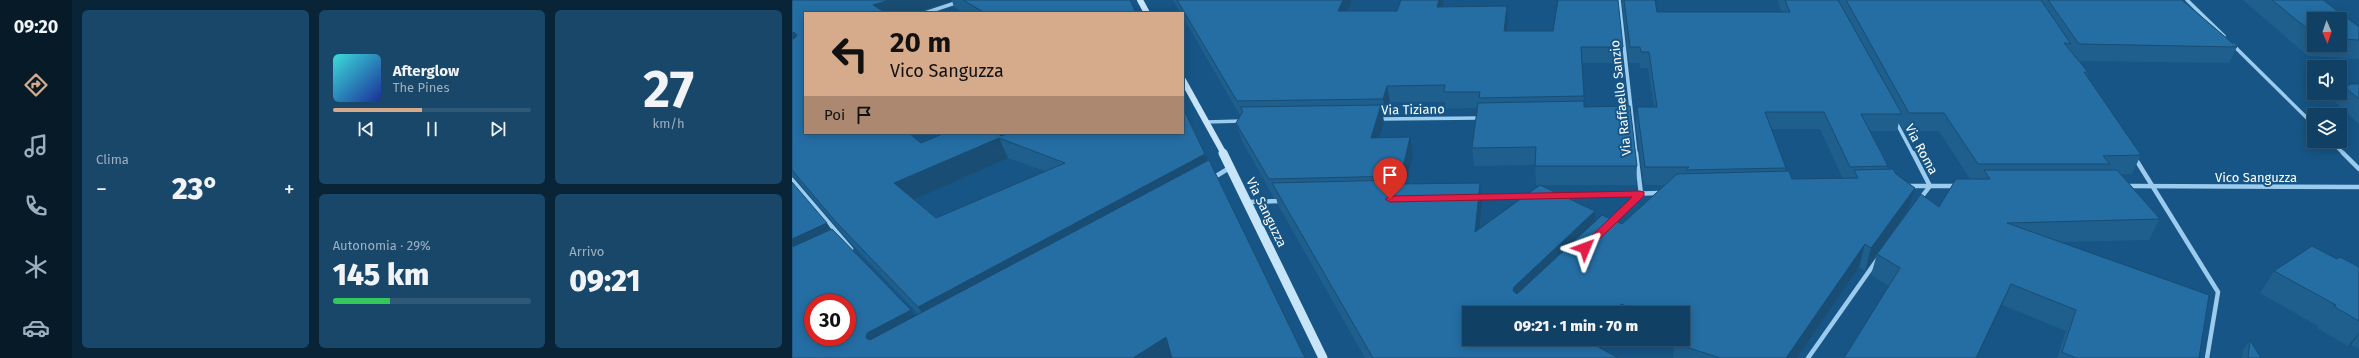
<!DOCTYPE html>
<html lang="it">
<meta charset="utf-8">
<style>
body{margin:0;font-family:"Fira Sans",sans-serif;background:#19476a;color:#f1f3f6;height:100vh;display:flex;flex-direction:column;font-size:15px;white-space:nowrap}
*{box-sizing:border-box;margin:0}
p{font-size:13px;color:#9cafbf}
.icon{flex:none;width:22px;height:22px;fill:none;stroke:currentColor;stroke-width:2;stroke-linecap:round;stroke-linejoin:round}
.map{position:relative;flex:1;overflow:hidden}
.details{display:flex;flex-direction:column;gap:10px;padding:10px;background:#092337;width:720px}
.details>*{flex:none}
.guide{position:absolute;left:12px;top:12px;width:380px;height:122px;border-radius:0px;box-shadow:0 2px 10px #0003,0 0 0 1px #305978;background:#d6ab8b;color:#111;overflow:hidden}
.needle{width:26px;rotate:178deg}
.controls{position:absolute;left:1515px;top:12px;display:grid;gap:8px}
.controls a{display:grid;place-items:center;width:40px;height:40px;border-radius:0px;background:#104064;box-shadow:0 2px 10px #0003,0 0 0 1px #305978;font-size:20px}
.speed{position:absolute;left:12px;top:294px;display:flex;gap:8px;font-size:20px;font-weight:700;text-align:center}
.speed>*{display:grid;place-content:center;width:52px;height:52px;border-radius:50%;background:#104064;box-shadow:0 2px 10px #0003,0 0 0 1px #305978;line-height:1}
.speed .limit{border:6px solid #d22;background:#fff;color:#111}
.pin{position:absolute;display:grid;place-items:center;width:34px;height:34px;color:#fff;margin:-41px -17px;border-radius:50% 50% 50% 0;rotate:-45deg;box-shadow:0 0 4px #0007}
.pin .icon{rotate:45deg}
.me{position:absolute;width:44px;margin:-22px;rotate:46deg;stroke-linejoin:round;filter:drop-shadow(0 0 3px #0008)}
.turn{display:flex;align-items:center;gap:14px;height:84px;padding:0 20px;font-size:18px}
.turn .icon{width:52px;height:52px;stroke-width:2.5}
.turn b{display:block;font-size:28px;line-height:34px}
.then{display:flex;align-items:center;height:38px;padding:0 20px;background:#0003;gap:8px;font-size:15px}
.big{font-size:30px;font-weight:800;line-height:1.1}
.details .tile{flex:1;display:flex;flex-direction:column;justify-content:center;gap:6px;min-width:0;padding:0 14px;border-radius:6px;background:#19476a}
.details .dial{align-items:center;gap:0}
.dial b{font-size:52px;line-height:1}
.song{display:flex;align-items:center;gap:12px}
.cover{width:48px;height:48px;border-radius:6px;background:linear-gradient(135deg,hsl(180 70% 55%),hsl(230 70% 35%))}
.played{height:4px;border-radius:2px;background:linear-gradient(90deg,#d6ab8b 45%,#305978 45%)}
.keys{display:flex;justify-content:space-around;direction:ltr}
.heat{display:flex;justify-content:space-between;align-items:center;font-size:22px;direction:ltr}
.charge{height:6px;border-radius:3px;background:linear-gradient(90deg,#34c759 29%,#305978 0)}
.details .tiles{flex:1;display:grid;gap:10px;grid-template-columns:repeat(3,1fr)}
.tile:first-child{grid-row:span 2}
.trip{position:absolute;left:670px;top:306px;width:228px;height:40px;border-radius:0px;background:#104064;box-shadow:0 2px 10px #0003,0 0 0 1px #305978;font-weight:800;line-height:40px;text-align:center}
main{display:flex;flex:1;min-height:0}
.menu{display:flex;flex-direction:column;width:72px;justify-content:space-around;align-items:center;background:#061a28;color:#9cafbf}
.menu .icon{width:28px;height:28px}
.menu .active{color:#d6ab8b}
.menu b{font-size:18px;color:#f1f3f6}
.map>svg:first-child{display:block}
</style>
<main>
<nav class="menu">
<b>09:20</b>
<svg class="icon active" aria-label="directions" viewBox="0 0 24 24"><path d="M12 3l9 9-9 9-9-9zM9 14v-3h6M13 9l2 2-2 2"/></svg>
<svg class="icon" aria-label="music" viewBox="0 0 24 24"><path d="M9 18V5l10-2v13"/><circle cx="6" cy="18" r="3"/><circle cx="16" cy="16" r="3"/></svg>
<svg class="icon" aria-label="phone" viewBox="0 0 24 24"><path d="M5 4h4l2 5-3 2q2 4 5 5l2-3 5 2v4C11 20 4 13 5 4z"/></svg>
<svg class="icon" aria-label="climate" viewBox="0 0 24 24"><path d="M12 3v18M4 7l16 10M4 17L20 7"/></svg>
<svg class="icon" aria-label="car" viewBox="0 0 24 24"><path d="M5 17H2v-5l4-1 3-4h7l3 4 3 1v5h-3M9 17h6M6 11h13"/><circle cx="7" cy="17" r="2"/><circle cx="17" cy="17" r="2"/></svg>
</nav>
<section class="details">
<div class="tiles">
<div class="tile"><p>Clima</p>
<div class="heat"><a>−</a><b class="big">23°</b><a>+</a></div>
</div>
<div class="tile">
<div class="song"><i class="cover"></i><div><b>Afterglow</b><p>The Pines</p></div></div>
<div class="played"></div>
<div class="keys"><svg class="icon" aria-label="previous" viewBox="0 0 24 24"><path d="M18 5L8 12l10 7zM5 5v14"/></svg><svg class="icon" aria-label="pause" viewBox="0 0 24 24"><path d="M8 5v14M16 5v14"/></svg><svg class="icon" aria-label="next" viewBox="0 0 24 24"><path d="M6 5l10 7-10 7zM19 5v14"/></svg></div>
</div>
<div class="tile dial"><b>27</b><p>km/h</p></div>
<div class="tile"><p>Autonomia · 29%</p><b class="big">145 km</b><div class="charge"></div></div>
<div class="tile"><p>Arrivo</p><b class="big">09:21</b></div>
</div>
</section>
<div class="map">
<svg width="1567" height="358" viewBox="0 0 1567 358">
<rect width="100%" height="100%" fill="#165585"/>
<g fill="none" stroke-linecap="round" stroke-linejoin="round">
<!-- street-far1 -->
<g stroke="#9bcbed" stroke-width="3.5">
<polyline points="827,0 844,154"/>
<polyline points="1395,0 1432,36"/>
<polyline points="133,13 172,0"/>
<polyline points="1441,45 1522,125"/>
<polyline points="587,119 688,118"/>
<polyline points="414,122 450,121"/>
<polyline points="1104,122 1121,154"/>
<polyline points="1539,141 1552,154"/>
</g>
<!-- street -->
<g stroke="#9bcbed" stroke-width="4.5">
<polyline points="1121,153 1138,186 1128,199"/>
<polyline points="1551,153 1567,169"/>
<polyline points="1343,158 1426,292 1415,358"/>
<polyline points="421,178 439,167"/>
<polyline points="0,180 59,249"/>
<polyline points="1117,186 1164,186"/>
<polyline points="1335,186 1567,187"/>
<polyline points="765,196 868,193"/>
<polyline points="685,197 738,196"/>
<polyline points="456,202 490,201"/>
<polyline points="818,224 849,194 844,153"/>
<polyline points="1016,358 1085,260"/>
</g>
<!-- secondary-far1 -->
<g stroke="#c8e4f9" stroke-width="6">
<polyline points="348,0 355,13"/>
<polyline points="391,80 432,154"/>
</g>
<!-- secondary -->
<polyline stroke="#c8e4f9" stroke-width="9" points="431,153 531,358"/>
</g>
<!-- wall -->
<g fill="#1f5f8d" fill-rule="evenodd">
<path d="M0,0H338L344,13H173L162,7L160,1L13,13V133L129,143L209,136L416,161L513,358H0L39,229L122,316L126,314L58,242L3,178L0,177ZM216,158L253,171L144,218L122,200Z"/>
<path d="M381,0H560L555,11H605L609,0H652L650,7L715,6L716,21L715,31L831,47V63H790L792,101V107L845,166L844,185H744L743,165L682,166L680,148L685,108L654,109L653,102H598L594,116H591L592,123L588,138L621,155L614,184L690,205L688,229L803,211V222L830,224L874,185H852L844,124L845,107H862L856,68H848L847,63H837L830,0H863L865,12H990L986,2V0H1390L1445,47L1437,63L1286,61L1296,72L1295,76L1349,155L1340,174H1329L1368,219L1357,240L1269,242L1407,358H1265L1274,331L1210,305L1185,358H1052L1097,286L1079,275L1085,254L1147,207L1178,179L1147,131H1112L1107,122L1105,131H1078L1096,166L1095,169L1104,174L1123,188L1116,210L1073,271L1067,267L1005,358H881L882,348L858,339H891V313H677V339H817L808,348L826,358H573L486,205L484,198H482L450,141L444,123L448,116L391,17V13H389ZM980,129H1028L1051,179H1000L993,171L994,168Z"/>
<path d="M1451,0H1531L1567,27V59L1516,56ZM1522,19H1548V45H1522Z"/>
<polygon points="1557,84 1567,84 1567,124 1541,100 1545,93 1548,93 1548,88 1550,85 1556,85"/>
<polygon points="1545,259 1567,267 1567,349 1559,345 1556,346 1525,328 1526,326 1468,293 1482,271"/>
<polygon points="1458,340 1469,358 1450,358 1451,350"/>
</g>
<!-- shaded-wall -->
<g fill="#194d73">
<polygon points="97,0 159,0 160,1 120,13 86,13 81,5"/>
<polygon points="551,0 560,0 549,27 546,11"/>
<polygon points="647,0 652,0 647,22 645,7"/>
<polygon points="715,6 716,21 713,47 712,31"/>
<polygon points="2,32 12,50 0,54 0,33"/>
<polygon points="595,86 598,102 594,116 591,99"/>
<polygon points="589,105 592,123 582,156 579,138"/>
<polygon points="618,137 621,155 611,195 609,176"/>
<polygon points="207,138 216,158 115,203 102,183"/>
<polygon points="413,154 420,173 139,328 126,307"/>
<polygon points="688,183 690,205 685,255 683,232"/>
<polygon points="1123,188 1116,210 1073,271 1079,248"/>
<polygon points="803,211 803,234 723,310 721,291 722,287"/>
<polygon points="35,223 49,244 0,267 0,239"/>
<polygon points="1073,244 1067,267 1005,358 994,358"/>
<polygon points="1219,284 1210,305 1185,358 1184,358"/>
<polygon points="829,304 829,313 820,313"/>
<polygon points="119,310 133,332 91,355 74,338 75,333"/>
<polygon points="677,329 677,339 674,337 674,332"/>
<polygon points="1567,333 1567,334 1559,345 1556,346"/>
<polygon points="374,337 382,358 341,358"/>
<polygon points="795,339 817,339 799,358 794,340"/>
</g>
<!-- building -->
<g fill="#246ea4" stroke="#194d73" fill-rule="evenodd">
<path d="M0,0H97L81,5L94,13H13V133H117L129,143L153,133H205L209,136L218,133H391V108L413,154L126,307L44,222L0,170V39L3,38L5,35L2,32L0,33ZM207,138L273,163L144,218L102,183Z"/>
<polygon points="171,0 338,0 344,13 193,13"/>
<polygon points="385,0 551,0 546,11 605,11 609,0 647,0 645,7 715,6 712,31 761,31 766,0 826,0 831,47 789,47 792,96 687,98 688,92 652,92 653,85 595,86 591,99 445,101"/>
<polygon points="832,0 863,0 865,12 998,12 993,0 1046,0 1110,114 1069,114 1096,166 1058,167 1032,112 973,112 994,168 893,170 897,167 853,167 845,107 865,107 857,52 849,52 848,47 838,47"/>
<polygon points="1054,0 1249,0 1279,44 1272,43 1296,72 1292,72 1349,155 1311,156 1318,164 1186,164 1152,113 1117,113"/>
<polygon points="1256,0 1390,0 1445,47 1287,44"/>
<polygon points="1480,0 1531,0 1567,27 1567,40 1548,39 1548,19 1522,19 1522,34"/>
<polygon points="1557,84 1567,84 1567,99 1550,85 1558,85"/>
<polygon points="792,101 792,107 838,106 845,166 743,166 744,147 680,148 686,103"/>
<polygon points="589,105 579,138 618,137 609,176 477,179 444,123 451,111 448,107"/>
<path d="M417,160L513,358H380L374,337L341,358H0V247L40,229L119,310L75,333L74,338L78,340ZM21,303H55V337H21Z"/>
<polygon points="1101,169 1104,174 1123,188 1079,248 1073,244 994,358 928,358 882,343 885,339 891,339 891,331 893,329 891,328 891,313 853,313 829,304 820,313 677,313 677,329 674,332 674,337 677,337 677,339 795,339 794,340 826,358 581,358 480,183 606,180 606,184 688,183 683,232 748,185 803,211 722,287 721,291 725,294 810,215 830,224 885,174 997,171 1000,179 1066,178 1062,170"/>
<polygon points="1192,170 1325,170 1368,219 1215,223 1417,295 1407,358 1284,358 1270,352 1284,310 1219,284 1184,358 1052,358 1108,268 1085,254 1129,194 1147,207 1164,179 1198,179"/>
<polygon points="0,182 35,223 0,239"/>
<polygon points="1520,246 1545,259 1548,257 1567,267 1567,321 1541,306 1544,305 1482,271"/>
<polygon points="1458,340 1469,358 1456,358"/>
</g>
<!-- route -->
<polygon fill="#e11d48" stroke="#92132f" points="848,191 852,192 852,196 796,250 789,250 789,246 840,197 598,202 593,199 598,196"/>
<g text-anchor="middle" stroke-width="4" stroke-linejoin="round" paint-order="stroke">
<!-- street labels -->
<g font-size="13" fill="#fff" stroke="#165585">
<text transform="translate(828 98) rotate(-96)" y="5">Via Raffaello Sanzio</text>
<text transform="translate(621 109) rotate(-1)" y="5">Via Tiziano</text>
<text transform="translate(1130 149) rotate(62)" y="5">Via Roma</text>
<text x="1464" y="182">Vico Sanguzza</text>
<text transform="translate(475 212) rotate(64)" y="5">Via Sanguzza</text>
</g>
</g>
</svg>
<div class="controls">
<a><svg class="needle" viewBox="-14 -14 28 28"><path d="M0-13l5 13h-10z" fill="#e53935"/><path d="M0 13l5-13h-10z" fill="#9cafbf"/></svg></a>
<a><svg class="icon" aria-label="sound" viewBox="0 0 24 24"><path d="M4 9h4l5-4v14l-5-4H4zM17 9q2 3 0 6"/></svg></a>
<a><svg class="icon" aria-label="layers" viewBox="0 0 24 24"><path d="M12 4l9 5-9 5-9-5zM3 14l9 5 9-5"/></svg></a>
</div>
<div class="speed"><div class="limit">30</div></div>
<div class="pin" style="left:598px;top:199px;background:#d93025"><svg class="icon" aria-label="arrive" viewBox="0 0 24 24"><path d="M6 21V4h12l-3 4 3 4H6"/></svg></div>
<svg class="me" style="left:793px;top:248px" viewBox="-20 -20 40 40"><path d="M0-17L14 15 0 8-14 15z" fill="#e11d48" stroke="#fff" stroke-width="4"/></svg>
<div class="trip">09:21 · 1 min · 70 m</div>
<div class="guide">
<div class="turn"><svg class="icon" aria-label="left" viewBox="0 0 24 24"><path d="M17 20v-9H6M10 6l-5 5 5 5"/></svg><div><b>20 m</b>Vico Sanguzza</div></div>
<div class="then">Poi<svg class="icon" aria-label="arrive" viewBox="0 0 24 24"><path d="M6 21V4h12l-3 4 3 4H6"/></svg></div>
</div>
</div>
</main>
